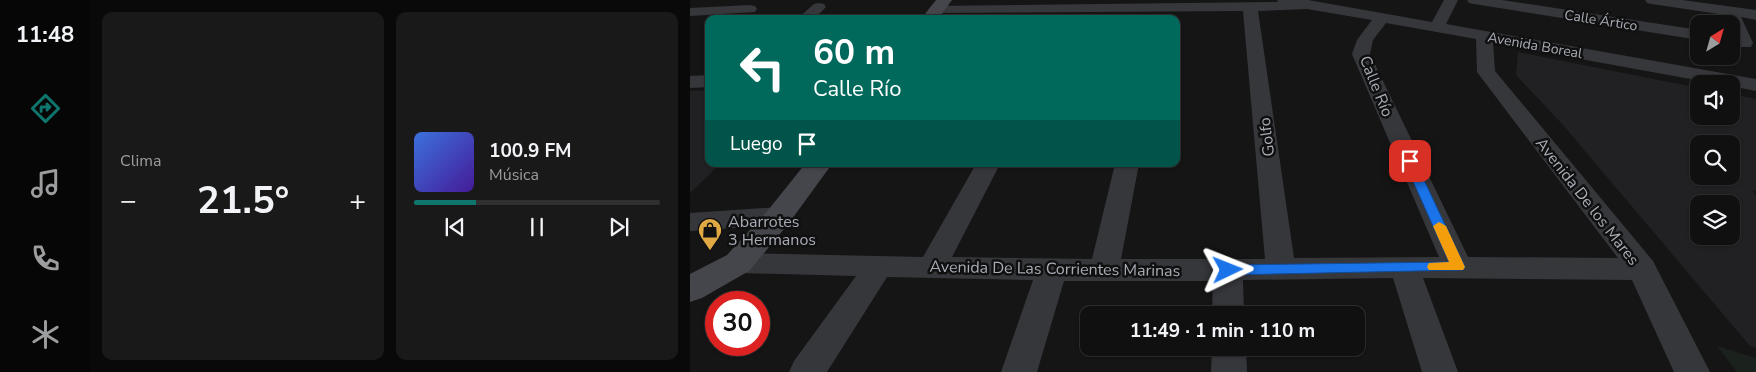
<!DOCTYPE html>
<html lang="es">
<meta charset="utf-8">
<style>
body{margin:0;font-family:"Nunito Sans",sans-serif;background:#191919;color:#f1f3f6;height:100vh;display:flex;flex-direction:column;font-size:19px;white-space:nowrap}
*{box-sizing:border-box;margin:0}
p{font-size:16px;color:#9c9d9f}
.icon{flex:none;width:28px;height:28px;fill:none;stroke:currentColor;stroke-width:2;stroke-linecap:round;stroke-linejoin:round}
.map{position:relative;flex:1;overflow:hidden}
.sheet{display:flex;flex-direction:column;gap:12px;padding:12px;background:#090909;width:600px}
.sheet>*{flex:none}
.guide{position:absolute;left:15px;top:15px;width:475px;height:152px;border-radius:10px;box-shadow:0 1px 4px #0004,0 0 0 1px #303030;background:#00695c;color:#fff;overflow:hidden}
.needle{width:32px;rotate:37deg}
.controls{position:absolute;left:1000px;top:15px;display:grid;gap:10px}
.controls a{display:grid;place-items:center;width:50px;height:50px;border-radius:10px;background:#101010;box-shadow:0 1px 4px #0004,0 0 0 1px #303030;font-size:25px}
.speed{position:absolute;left:15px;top:291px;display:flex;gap:10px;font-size:25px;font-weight:700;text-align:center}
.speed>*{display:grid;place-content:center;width:65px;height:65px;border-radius:50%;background:#101010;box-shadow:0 1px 4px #0004,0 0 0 1px #303030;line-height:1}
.speed .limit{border:8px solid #d22;background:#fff;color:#111}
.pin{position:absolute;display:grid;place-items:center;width:42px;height:42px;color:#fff;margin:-21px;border-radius:10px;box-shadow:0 2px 8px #0006}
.me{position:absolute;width:55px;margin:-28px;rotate:88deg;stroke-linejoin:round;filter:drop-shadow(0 0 4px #0008)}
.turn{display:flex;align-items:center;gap:18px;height:105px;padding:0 25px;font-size:22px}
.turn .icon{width:65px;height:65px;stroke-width:2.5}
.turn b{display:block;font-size:35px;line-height:42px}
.then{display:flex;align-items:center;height:48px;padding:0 25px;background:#0003;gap:10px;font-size:19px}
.big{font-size:38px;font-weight:700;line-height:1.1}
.sheet .tile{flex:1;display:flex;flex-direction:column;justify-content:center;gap:8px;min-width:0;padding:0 18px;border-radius:10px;background:#191919}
.song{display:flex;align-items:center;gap:15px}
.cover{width:60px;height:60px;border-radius:8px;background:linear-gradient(135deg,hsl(220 70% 55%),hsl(260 70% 35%))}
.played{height:5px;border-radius:2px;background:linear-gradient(90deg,#0f766e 25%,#303030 25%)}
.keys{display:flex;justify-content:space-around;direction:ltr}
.heat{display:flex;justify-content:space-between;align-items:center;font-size:28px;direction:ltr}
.sheet .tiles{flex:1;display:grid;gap:12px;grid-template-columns:repeat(2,1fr)}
.trip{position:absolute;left:390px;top:306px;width:285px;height:50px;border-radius:10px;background:#101010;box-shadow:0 1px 4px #0004,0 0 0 1px #303030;font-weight:700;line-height:50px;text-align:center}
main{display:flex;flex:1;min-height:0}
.tab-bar{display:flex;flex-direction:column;width:90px;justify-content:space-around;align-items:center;background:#060606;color:#9c9d9f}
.tab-bar .icon{width:35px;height:35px}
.tab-bar .on{color:#0f766e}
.tab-bar b{font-size:22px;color:#f1f3f6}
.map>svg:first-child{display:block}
</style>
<main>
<nav class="tab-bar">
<b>11:48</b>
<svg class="icon on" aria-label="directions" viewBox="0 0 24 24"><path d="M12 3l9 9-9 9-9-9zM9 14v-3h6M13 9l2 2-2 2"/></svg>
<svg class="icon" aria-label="music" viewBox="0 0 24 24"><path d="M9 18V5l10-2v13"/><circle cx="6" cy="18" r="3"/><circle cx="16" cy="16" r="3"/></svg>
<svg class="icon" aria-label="phone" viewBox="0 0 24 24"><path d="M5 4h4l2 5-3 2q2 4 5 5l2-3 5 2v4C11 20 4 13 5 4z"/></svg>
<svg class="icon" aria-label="climate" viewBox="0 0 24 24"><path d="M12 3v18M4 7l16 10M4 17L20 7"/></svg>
</nav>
<section class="sheet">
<div class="tiles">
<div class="tile"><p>Clima</p>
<div class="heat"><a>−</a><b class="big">21.5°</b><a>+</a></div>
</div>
<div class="tile">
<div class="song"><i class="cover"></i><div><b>100.9 FM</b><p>Música</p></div></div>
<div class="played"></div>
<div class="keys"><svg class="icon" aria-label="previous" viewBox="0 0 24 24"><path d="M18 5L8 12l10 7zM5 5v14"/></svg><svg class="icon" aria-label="pause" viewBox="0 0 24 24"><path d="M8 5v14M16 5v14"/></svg><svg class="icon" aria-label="next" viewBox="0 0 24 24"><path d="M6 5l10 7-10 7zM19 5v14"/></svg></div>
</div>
</div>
</section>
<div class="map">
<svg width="1066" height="372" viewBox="0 0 1066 372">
<rect width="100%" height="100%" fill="#151516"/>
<!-- built -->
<g fill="#212123" fill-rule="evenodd">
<path d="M828,52L1009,88V116H1041V94L1066,99V191H1063L1066,196V348L1060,346L873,125L826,75ZM1009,144H1041V176H1009ZM1009,204H1041V236H1009Z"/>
<polygon points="19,90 19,164 30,164 0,193 0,91"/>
</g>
<!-- green -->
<polygon fill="#1b211c" points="1027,346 1066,358 1066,372 1047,372"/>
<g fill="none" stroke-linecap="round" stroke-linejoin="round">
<!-- street -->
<g fill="#36373b" fill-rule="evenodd">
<path d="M587,0H618L742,22L754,0H768L756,24L1066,79V91L1041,86V84H1028L803,43L805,71L963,261L1020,372H984L942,280L733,278L768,372H732L703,278L553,280L554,315H522L523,281H374L347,372H311L343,280L197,277L137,372H99L104,361L166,276L48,273L38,270L33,263L38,256L48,253L233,257L286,164H310L262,257L402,259L425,164H449L431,259H575L553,11L246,13L241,12L239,9L241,6L588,2ZM617,9L682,20L667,40L662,54L749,257L604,258L568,11ZM696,23L786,39L787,72L928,258L778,257L680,54L683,40Z"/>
<polygon points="777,0 812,0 1009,30 1009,40 784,4 779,3"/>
<polygon points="955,0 992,0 1066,10 1066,20 1051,17 1063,43 1061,47 1049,47 1041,30 1041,24 1039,24 1035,15 962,4 957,3"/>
<polygon points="129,3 134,4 136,7 124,19 107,19 124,4"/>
<polygon points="60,5 65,6 67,9 65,12 0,16 0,8"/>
<polygon points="19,75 19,87 0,88 0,76"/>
<polygon points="89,207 98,210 102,216 98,222 89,225 0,231 0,213"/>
<polygon points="522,348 556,348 557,372 521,372"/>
</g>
<!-- secondary -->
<g fill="#45464b" fill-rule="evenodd">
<polygon points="246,0 262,0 248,19 231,19"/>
<polygon points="115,164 142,164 99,223 59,271 12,298 0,302 0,274 37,255 79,209"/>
</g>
</g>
<!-- route -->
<polygon fill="#1a73e8" stroke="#114b97" points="720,157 725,161 775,267 773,270 538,275 533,274 531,270 533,267 538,265 759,262 714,161"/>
<!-- slow -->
<polygon fill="#f59e0b" points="749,222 756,226 775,267 773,270 739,270 737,267 739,263 759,262 743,226"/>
<!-- icons -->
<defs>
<g id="shop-pin" transform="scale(1.25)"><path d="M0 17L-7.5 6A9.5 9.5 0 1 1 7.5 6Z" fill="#e0a944" stroke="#101011"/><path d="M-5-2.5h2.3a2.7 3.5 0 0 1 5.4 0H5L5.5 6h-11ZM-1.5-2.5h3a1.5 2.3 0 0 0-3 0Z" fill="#111"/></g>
</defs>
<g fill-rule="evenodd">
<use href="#shop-pin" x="20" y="230"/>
</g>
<g text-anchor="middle" stroke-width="5" stroke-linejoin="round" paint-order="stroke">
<!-- far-street labels -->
<g font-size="14" fill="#a8acb5" stroke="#101011">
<text transform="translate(911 20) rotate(9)" y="5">Calle Ártico</text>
<text transform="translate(845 45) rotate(10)" y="5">Avenida Boreal</text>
</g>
<!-- street labels -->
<g font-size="16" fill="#a8acb5" stroke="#101011">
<text transform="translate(687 86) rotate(68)" y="6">Calle Río</text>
<text transform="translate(576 137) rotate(-97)" y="6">Golfo</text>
<text transform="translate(898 201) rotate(52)" y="6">Avenida De los Mares</text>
<text transform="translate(365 268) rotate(1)" y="6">Avenida De Las Corrientes Marinas</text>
</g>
<!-- poi labels -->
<g font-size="16" fill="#a8acb5" stroke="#101011" text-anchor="start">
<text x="38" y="227">Abarrotes<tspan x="38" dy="18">3 Hermanos</tspan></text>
</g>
</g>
</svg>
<div class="controls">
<a><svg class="needle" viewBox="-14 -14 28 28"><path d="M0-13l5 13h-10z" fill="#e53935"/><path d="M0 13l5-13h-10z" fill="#9c9d9f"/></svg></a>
<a><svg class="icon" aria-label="sound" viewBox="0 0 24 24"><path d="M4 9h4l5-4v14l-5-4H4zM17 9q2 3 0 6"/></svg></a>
<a><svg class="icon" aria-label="search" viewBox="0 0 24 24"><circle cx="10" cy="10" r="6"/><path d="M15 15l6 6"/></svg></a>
<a><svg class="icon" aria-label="layers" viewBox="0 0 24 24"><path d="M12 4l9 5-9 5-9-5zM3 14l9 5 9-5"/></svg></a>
</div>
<div class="speed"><div class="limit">30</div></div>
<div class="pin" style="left:720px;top:161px;background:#d93025"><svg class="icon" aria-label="arrive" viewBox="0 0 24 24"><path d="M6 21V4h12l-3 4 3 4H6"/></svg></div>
<svg class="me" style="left:538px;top:270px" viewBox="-20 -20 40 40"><path d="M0-17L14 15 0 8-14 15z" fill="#1a73e8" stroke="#fff" stroke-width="4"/></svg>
<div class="trip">11:49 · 1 min · 110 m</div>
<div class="guide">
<div class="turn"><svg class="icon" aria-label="left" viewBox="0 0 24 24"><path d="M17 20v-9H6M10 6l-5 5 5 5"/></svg><div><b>60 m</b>Calle Río</div></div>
<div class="then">Luego<svg class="icon" aria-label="arrive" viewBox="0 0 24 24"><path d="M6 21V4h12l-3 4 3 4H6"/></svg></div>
</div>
</div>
</main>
